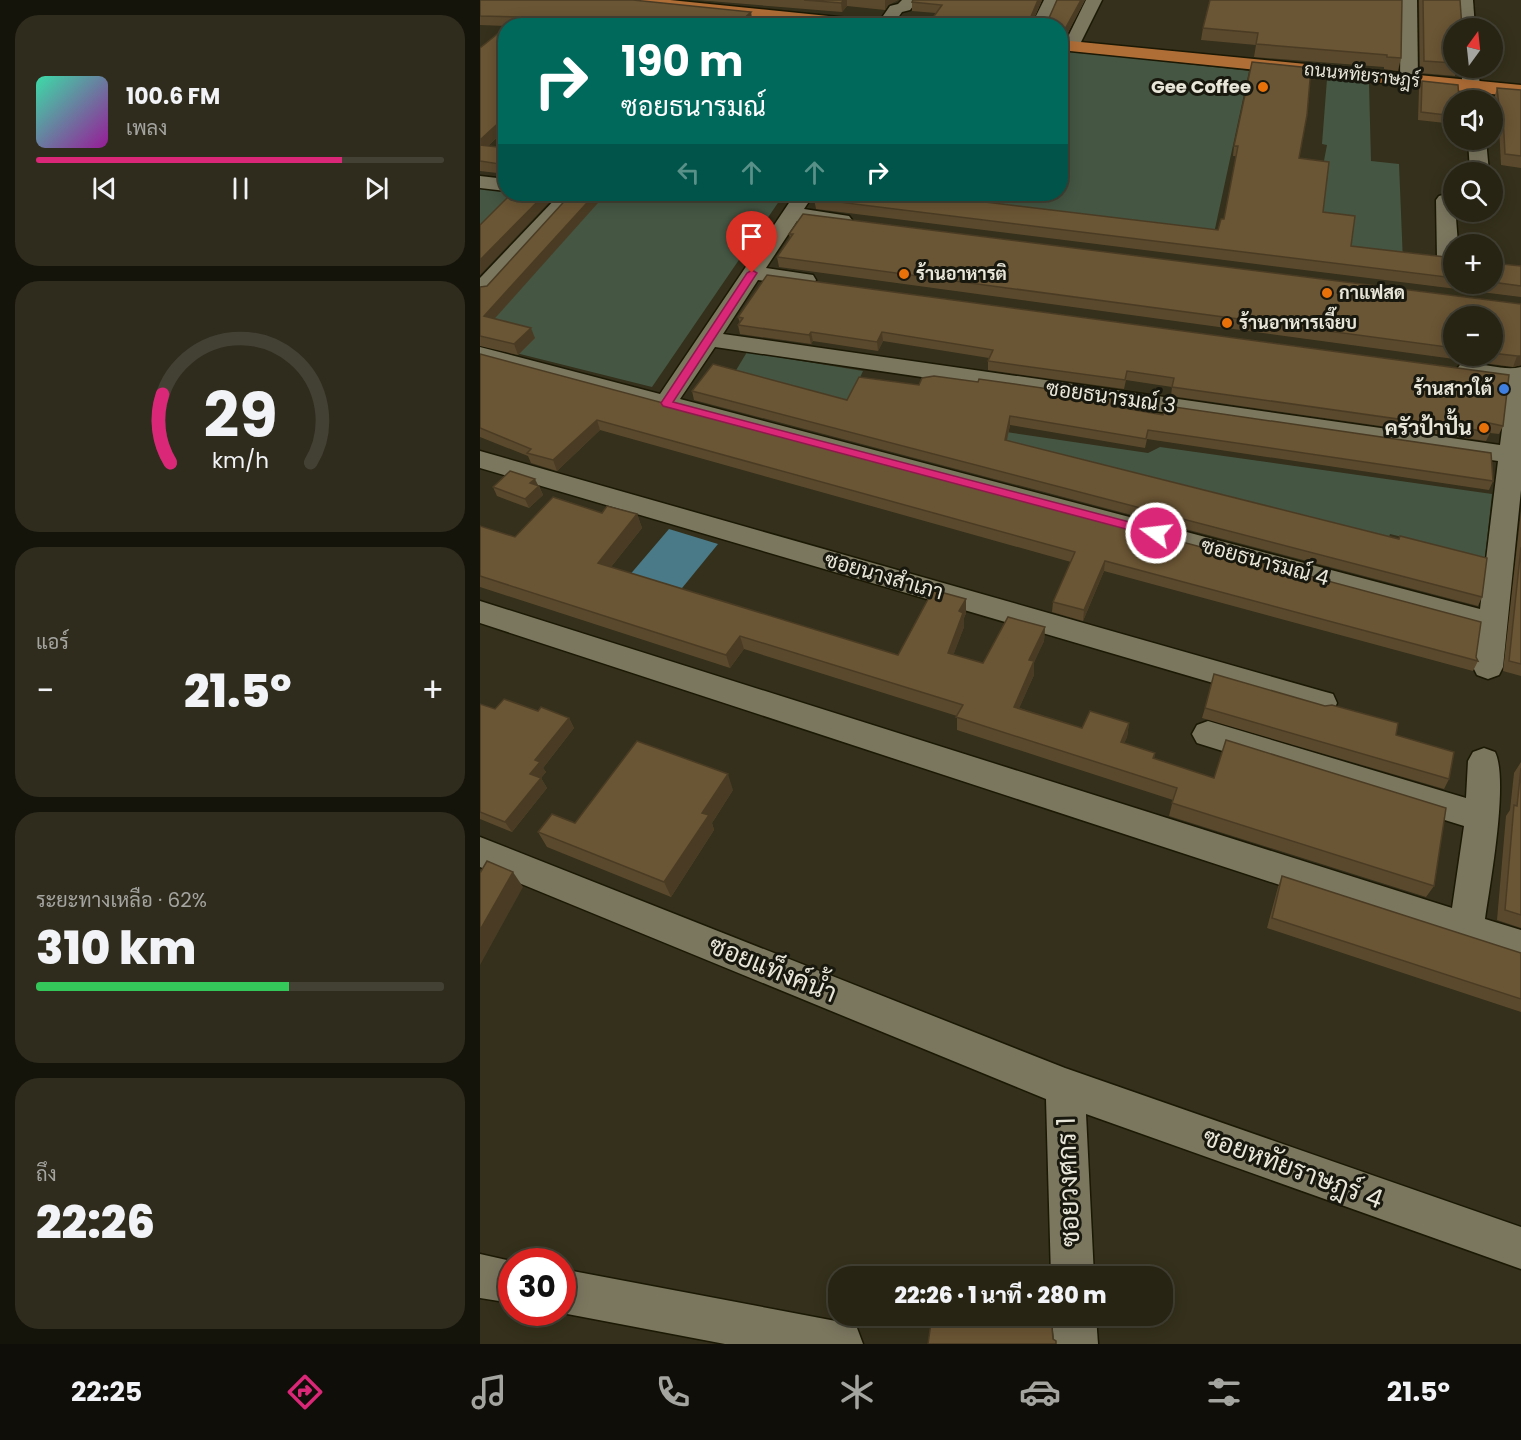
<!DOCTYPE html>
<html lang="th">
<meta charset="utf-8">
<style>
body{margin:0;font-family:Poppins,Sarabun,sans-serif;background:#2f2c1d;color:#f1f3f6;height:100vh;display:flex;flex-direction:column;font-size:22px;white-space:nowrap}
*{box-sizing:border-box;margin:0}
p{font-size:20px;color:#a4a4a0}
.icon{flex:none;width:33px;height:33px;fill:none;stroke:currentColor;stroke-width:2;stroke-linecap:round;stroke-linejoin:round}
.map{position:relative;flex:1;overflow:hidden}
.side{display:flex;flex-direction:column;gap:15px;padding:15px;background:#15140b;width:480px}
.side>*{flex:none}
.top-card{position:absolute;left:18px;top:18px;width:570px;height:183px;border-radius:24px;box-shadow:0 3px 15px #0003,0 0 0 2px #434134;background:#00695c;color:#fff;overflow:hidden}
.needle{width:39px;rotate:15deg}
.buttons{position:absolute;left:963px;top:18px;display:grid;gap:12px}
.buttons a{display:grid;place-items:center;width:60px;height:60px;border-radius:50%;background:#272414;box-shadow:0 3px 15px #0003,0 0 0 2px #434134;font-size:30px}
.speed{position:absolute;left:18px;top:1248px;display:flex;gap:12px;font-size:30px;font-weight:700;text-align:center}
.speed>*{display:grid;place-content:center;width:78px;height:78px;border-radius:50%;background:#272414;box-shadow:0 3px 15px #0003,0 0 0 2px #434134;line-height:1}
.speed .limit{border:9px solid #d22;background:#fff;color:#111}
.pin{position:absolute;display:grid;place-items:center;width:51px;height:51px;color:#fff;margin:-62px -26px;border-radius:50% 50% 50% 0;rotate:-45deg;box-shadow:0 0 6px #0007}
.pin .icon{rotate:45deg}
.me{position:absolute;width:66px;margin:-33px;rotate:285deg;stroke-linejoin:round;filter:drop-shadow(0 0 4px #0008)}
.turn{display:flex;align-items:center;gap:21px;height:126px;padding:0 24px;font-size:27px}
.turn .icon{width:78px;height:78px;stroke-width:2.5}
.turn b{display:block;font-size:42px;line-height:51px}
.lanes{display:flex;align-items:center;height:57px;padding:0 24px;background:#0003;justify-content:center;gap:30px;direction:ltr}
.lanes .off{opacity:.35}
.big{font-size:45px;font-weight:800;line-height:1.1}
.side .card{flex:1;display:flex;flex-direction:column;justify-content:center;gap:9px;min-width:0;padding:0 21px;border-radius:24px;background:#2f2c1d}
.side .dial{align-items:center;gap:0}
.dial svg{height:156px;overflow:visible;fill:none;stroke:#434134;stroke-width:7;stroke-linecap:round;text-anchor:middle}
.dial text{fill:#f1f3f6;stroke:none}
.song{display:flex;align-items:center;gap:18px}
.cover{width:72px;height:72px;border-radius:9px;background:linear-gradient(135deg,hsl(160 70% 55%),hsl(300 70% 35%))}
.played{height:6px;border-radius:3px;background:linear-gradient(90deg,#db2777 75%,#434134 75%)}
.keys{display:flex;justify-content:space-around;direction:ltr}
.heat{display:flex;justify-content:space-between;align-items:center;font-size:33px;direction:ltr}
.charge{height:9px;border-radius:4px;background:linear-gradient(90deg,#34c759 62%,#434134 0)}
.trip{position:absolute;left:348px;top:1266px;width:345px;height:60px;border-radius:24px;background:#272414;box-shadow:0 3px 15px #0003,0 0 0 2px #434134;font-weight:800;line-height:60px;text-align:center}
.tab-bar{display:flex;height:96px;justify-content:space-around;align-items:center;background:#100e08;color:#a4a4a0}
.tab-bar .icon{width:42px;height:42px}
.tab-bar .current{color:#db2777}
.tab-bar b{font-size:27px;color:#f1f3f6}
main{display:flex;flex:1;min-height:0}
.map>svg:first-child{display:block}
</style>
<main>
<section class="side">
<div class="card">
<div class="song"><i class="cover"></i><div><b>100.6 FM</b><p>เพลง</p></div></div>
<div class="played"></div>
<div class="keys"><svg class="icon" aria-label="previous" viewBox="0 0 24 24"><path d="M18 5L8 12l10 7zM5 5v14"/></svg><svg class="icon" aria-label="pause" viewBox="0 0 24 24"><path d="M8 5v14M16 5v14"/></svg><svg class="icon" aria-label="next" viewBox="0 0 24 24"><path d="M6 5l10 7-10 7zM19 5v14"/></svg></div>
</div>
<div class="card dial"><svg viewBox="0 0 100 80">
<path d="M14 69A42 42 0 1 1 86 69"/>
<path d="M14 69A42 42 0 0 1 10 34" stroke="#db2777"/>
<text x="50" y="56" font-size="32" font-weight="700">29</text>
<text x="50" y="72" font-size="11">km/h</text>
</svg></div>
<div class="card"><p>แอร์</p>
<div class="heat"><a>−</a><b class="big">21.5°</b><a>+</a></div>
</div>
<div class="card"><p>ระยะทางเหลือ · 62%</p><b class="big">310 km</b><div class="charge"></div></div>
<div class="card"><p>ถึง</p><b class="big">22:26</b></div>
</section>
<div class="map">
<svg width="1041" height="1344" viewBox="0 0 1041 1344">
<rect width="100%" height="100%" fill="#34301b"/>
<!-- green -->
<g fill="#455643">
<polygon points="581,50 769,71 733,238 466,206 472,194 580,194"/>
<polygon points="847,79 889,84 891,161 919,164 923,262 839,251 832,180 847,181 848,172 842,171 847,145 842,144"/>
<polygon points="0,188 25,191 26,194 39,194 0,233"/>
<polygon points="103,194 304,194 172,387 0,344 0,308"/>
<polygon points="267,352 383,371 367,406 252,377"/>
<polygon points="439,419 668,453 680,447 1012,494 1005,558 910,534 908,540"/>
</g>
<!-- water -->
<polygon fill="#4a7a87" points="189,529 238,544 198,593 148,577"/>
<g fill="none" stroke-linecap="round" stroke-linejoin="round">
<!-- minor casing -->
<g stroke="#1b1804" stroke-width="3">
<g id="minor">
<polygon points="422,0 438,0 430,10 422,12 412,26 396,26 410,6 418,4"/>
<polygon points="564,0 580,0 567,26 551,26"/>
<polygon points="606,0 622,0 597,50 585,50 583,47"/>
<polygon points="921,0 937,0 938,79 935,83 923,83 920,79"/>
<polygon points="977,0 993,0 995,28 979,28"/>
<polygon points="982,68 998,68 1000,86 997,90 985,90 982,86"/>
<polygon points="988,140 1006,140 1009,172 990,172"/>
<polygon points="0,176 26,179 26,191 0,188"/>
<polygon points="974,192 978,244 974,244 974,263 961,262 957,258 956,200 959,196"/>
<polygon points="80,194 100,194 9,295 0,296 0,278"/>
<path d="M315,194H334L324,209L369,216L372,220L369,224L362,226L317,221L286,268L333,275L336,280L333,285L325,286L278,280L243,334L1020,445L1028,383L980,375L976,370L980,365C1000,360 1021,372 1041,367V490L1023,667L1019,675L1008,679L997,675L993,667L998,630L0,361V347L180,394ZM235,347L1018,461L1000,609L200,399Z"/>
<polygon points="0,451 842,691 853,694 857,703 853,712 842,715 0,468"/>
<path d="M0,601L972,908L984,826L717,743L712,734L717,725L728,721L986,798L988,761L993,752L1004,748L1015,752C1029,780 1010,884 1005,919L1041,930V964L0,623Z"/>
<polygon points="0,837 585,1068 1041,1227 1041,1269 606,1114 614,1276 571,1276 566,1099 0,867"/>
<polygon points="0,1254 35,1262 32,1262 32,1303 0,1298"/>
<polygon points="82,1269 361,1322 377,1328 383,1344 245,1344 82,1313"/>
<polygon points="572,1316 616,1316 618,1344 574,1344"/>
</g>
</g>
<!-- major casing -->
<g stroke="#1b1804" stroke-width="3">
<g id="major">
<polygon points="130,0 190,0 398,21 406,26 341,26 139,5 133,4"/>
<polygon points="580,40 1041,85 1041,97 580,50"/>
</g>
</g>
<!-- minor -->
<use href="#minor" fill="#7b775f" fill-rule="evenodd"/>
<!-- major -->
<use href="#major" fill="#b06e37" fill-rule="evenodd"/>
</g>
<!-- wall -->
<g fill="#5b492d" fill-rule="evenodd">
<polygon points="0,0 271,12 272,21 268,26 26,26 0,25"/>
<polygon points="217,0 418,0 408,5 405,10 367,6 362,12"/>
<polygon points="562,0 554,19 569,18 577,0 605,0 585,38 580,38 580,26 447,26 456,13 432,11 432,2"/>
<polygon points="730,0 921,58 918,71 904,69 904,67 774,57 776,45 721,40 723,28"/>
<polygon points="939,0 980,0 974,28 974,68 981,68 979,74 976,73 975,76 940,73"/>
<polygon points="0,48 26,129 8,146 26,148 26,174 0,171"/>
<polygon points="942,81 974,100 974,124 938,120 939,89"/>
<polygon points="1017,88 1041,90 1041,168 1021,165 1019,126 1016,126 1014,99"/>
<polygon points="754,146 819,158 843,212 871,246 974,258 974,284 1012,284 1012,263 1041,266 1041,297 336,209 334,199 337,195 337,194 439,194 738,230 744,219 756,156 753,156"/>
<path d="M309,234L1041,304V365L1033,367L299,267L297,257L310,238ZM974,316H1012V356H974Z"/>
<polygon points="287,275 1023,426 1019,434 1010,433 1006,441 691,396 692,387 646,380 644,389 508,370 508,361 509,358 403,341 398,351 333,341 331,344 260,334 258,325 260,323 258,317"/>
<polygon points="0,287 15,319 55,338 38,355 0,346"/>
<polygon points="0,354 996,657 998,661 993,671 624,571 603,621 572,612 573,602 591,562 120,430 77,471 51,463 48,456 0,437"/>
<polygon points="439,385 638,408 1013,481 1009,490 667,439 665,448 530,425 527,440 1002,597 998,606 214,400 212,391 367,400"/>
<polygon points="57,485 59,486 63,495 49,508 17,496 13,487"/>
<polygon points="1041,511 1041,676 1023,671"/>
<polygon points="122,513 157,514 162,528 131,567 418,655 486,613 484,618 484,627 473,655 503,663 565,627 564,641 554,661 554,675 539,708 602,728 649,723 647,737 644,743 675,753 674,759 954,886 946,897 689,816 693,800 477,730 477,716 264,649 250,668 0,587 0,526 35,537"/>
<polygon points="0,704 15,709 58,711 89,718 94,728 63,768 66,772 61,778 67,788 32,832 0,819"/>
<polygon points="725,708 916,735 969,779 964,789 722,718"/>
<polygon points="1041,762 1041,928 1017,920 1026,816 1030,810 1034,773"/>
<polygon points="253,790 232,823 234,830 191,897 67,847 58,832"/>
<polygon points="802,876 1041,953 1041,1012 787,928 798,887"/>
</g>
<!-- shaded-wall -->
<g fill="#4a3c24">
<polygon points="364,0 367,0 367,6 362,12 361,3"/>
<polygon points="405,0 418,0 408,5 405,10"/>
<polygon points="558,0 562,0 551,25 550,19"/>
<polygon points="601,0 605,0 585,38 585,29"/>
<polygon points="271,12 272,21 268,26 262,26 261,21"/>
<polygon points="224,17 225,26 212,26"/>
<polygon points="26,116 26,129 0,153 0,140"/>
<polygon points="65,194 77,194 0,275 0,260"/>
<polygon points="115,194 126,194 8,326 4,316"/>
<polygon points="51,328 55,338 38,355 34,344"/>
<polygon points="331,332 333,341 331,344 329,335"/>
<polygon points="402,332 403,341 398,351 397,342"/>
<polygon points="1037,356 1041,356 1041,365 1033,367"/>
<polygon points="530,416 530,425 525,449 525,440"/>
<polygon points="117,420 120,430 77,471 73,460"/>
<polygon points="55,479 63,495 49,508 45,499 50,483"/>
<polygon points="157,514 162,528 123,577 118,563"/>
<polygon points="625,561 624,571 603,621 604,610"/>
<polygon points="486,599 486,613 484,618 484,627 469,667 468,653 479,611"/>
<polygon points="565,627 564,641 549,674 549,660"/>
<polygon points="260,636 264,649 250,668 246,655"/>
<polygon points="554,661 554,675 534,720 534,707"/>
<polygon points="89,718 94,728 63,768 66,772 56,784 50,774 55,760"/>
<polygon points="649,723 647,737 639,755 641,742"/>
<polygon points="248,774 253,790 232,823 234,830 191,897 184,882 222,813"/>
<polygon points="61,778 67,788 32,832 25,822"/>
<polygon points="33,872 43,887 0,965 0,930"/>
</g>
<!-- building -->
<g fill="#6a5534" stroke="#4a3c24" stroke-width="1.5">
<polygon points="0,0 153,0 271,12 261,21 224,17 212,26 27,26 38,17 0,16"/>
<polygon points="324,0 364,0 361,3"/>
<polygon points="433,0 558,0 550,19 569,18 577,0 601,0 585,29 580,29 580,26 551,26 509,21 506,26 447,26 462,5 432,2"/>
<polygon points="730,0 922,0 921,58 907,57 907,55 776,44 778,33 723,28"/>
<polygon points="943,0 980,0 982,28 974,28 974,63 944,61"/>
<polygon points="26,27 26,116 0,140 0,48"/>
<polygon points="772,62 831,68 827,115 819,158 849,162 843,212 875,216 871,246 974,258 974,278 334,199 338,194 439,194 738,230 741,219 744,219 758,146 754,146"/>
<polygon points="942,81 978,85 979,100 974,100 974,116 941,112"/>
<polygon points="1017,88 1041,90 1041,156 1025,154 1023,115 1020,114"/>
<polygon points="0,145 26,148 26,165 0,161"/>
<polygon points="31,194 65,194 0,260 0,225"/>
<polygon points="91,194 115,194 4,316 51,328 34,344 0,336 0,287 7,286"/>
<polygon points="323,214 1041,304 1041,356 1037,356 1012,353 1012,316 974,316 974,348 297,257 313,234 309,234"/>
<polygon points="1012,263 1041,266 1041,286 1012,282"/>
<polygon points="287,275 1029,375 1023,426 1009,423 1010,432 692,387 694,378 647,371 645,380 508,361 513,350 402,332 397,342 331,332 329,335 258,325 263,318 258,317"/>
<polygon points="0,354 1001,622 996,657 998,661 625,561 604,610 573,602 595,552 117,420 73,460 47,453 51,449 0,428"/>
<polygon points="233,364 367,400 379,377 439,385 442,378 454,376 498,382 499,379 639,399 637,407 683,415 684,412 687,413 688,406 1011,453 1013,481 668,430 666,439 530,416 525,440 887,531 919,539 920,536 1007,558 1002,597 212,391"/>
<polygon points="30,471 55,479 50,483 59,486 45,499 13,487"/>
<polygon points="73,497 122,513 127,506 157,514 118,563 418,655 453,590 486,599 479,611 483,613 468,653 503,663 528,617 565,627 549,660 554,661 534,707 602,728 610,711 649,723 641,742 675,753 673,758 734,778 746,740 966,808 954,886 692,803 697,788 476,717 483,705 260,636 246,655 0,576 0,526 35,537"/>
<polygon points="1041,547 1041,664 1029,661"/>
<polygon points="734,674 845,706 852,705 918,723 916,735 974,752 969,779 725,708"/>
<polygon points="24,699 58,711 61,707 89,718 55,760 60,762 50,774 61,778 25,822 0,812 0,704 15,709"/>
<polygon points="157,741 248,774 222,813 229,815 184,882 58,832 72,814 95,823"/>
<polygon points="1041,768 1041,915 1025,910 1034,805 1037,806"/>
<polygon points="7,861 33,872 0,930 0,873"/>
<polygon points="802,876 1041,953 1041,999 792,918"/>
<polygon points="458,1272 492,1276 457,1276"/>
<polygon points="452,1316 571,1316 573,1339 576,1341 576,1344 448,1344"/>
</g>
<!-- route -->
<polygon fill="#db2777" stroke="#8e194d" stroke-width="1.5" points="272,270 277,273 193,402 676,529 682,533 681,536 676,537 183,406 181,403 267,273"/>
<!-- markers -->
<g fill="#e8710a" stroke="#19180e" stroke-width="2">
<circle cx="783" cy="87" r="6"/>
<circle cx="424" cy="274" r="6"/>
<circle cx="847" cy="293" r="6"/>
<circle cx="747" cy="323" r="6"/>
<circle cx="1004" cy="428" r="6"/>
</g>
<circle fill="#3f7fe0" stroke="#19180e" stroke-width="2" cx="1024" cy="389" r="6"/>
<g text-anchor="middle" stroke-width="6" stroke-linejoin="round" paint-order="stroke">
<!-- far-street labels -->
<g font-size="18" fill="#e8e5d9" stroke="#19180e">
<text transform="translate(882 75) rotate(6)" y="6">ถนนหทัยราษฎร์</text>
</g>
<!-- far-poi labels -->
<g font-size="18" font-weight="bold" fill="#e8e5d9" stroke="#19180e" text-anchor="start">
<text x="771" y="93" text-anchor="end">Gee Coffee</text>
<text x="436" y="280">ร้านอาหารติ</text>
<text x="859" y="299">กาแฟสด</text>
<text x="759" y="329">ร้านอาหารเจี๊ยบ</text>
<text x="1012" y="395" text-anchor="end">ร้านสาวใต้</text>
</g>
<!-- street labels -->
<g font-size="21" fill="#e8e5d9" stroke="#19180e">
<text transform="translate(631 397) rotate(8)" y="7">ซอยธนารมณ์ 3</text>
<text transform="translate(785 562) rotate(15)" y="7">ซอยธนารมณ์ 4</text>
<text transform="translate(404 576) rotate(16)" y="7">ซอยนางสำเภา</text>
</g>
<!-- poi labels -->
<g font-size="21" font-weight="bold" fill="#e8e5d9" stroke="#19180e" text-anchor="end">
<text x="992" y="435">ครัวป้าปั้น</text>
</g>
<!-- near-street labels -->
<g font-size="26" fill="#e8e5d9" stroke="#19180e">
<text transform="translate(293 969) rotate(22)" y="9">ซอยแท็งค์น้ำ</text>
<text transform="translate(813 1168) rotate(20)" y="9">ซอยหทัยราษฎร์ 4</text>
<text transform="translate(588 1182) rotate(-92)" y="9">ซอยวงศกร 1</text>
</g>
</g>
</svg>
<div class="buttons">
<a><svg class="needle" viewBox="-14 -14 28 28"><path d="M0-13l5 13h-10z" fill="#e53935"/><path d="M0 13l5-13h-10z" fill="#a4a4a0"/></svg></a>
<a><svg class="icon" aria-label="sound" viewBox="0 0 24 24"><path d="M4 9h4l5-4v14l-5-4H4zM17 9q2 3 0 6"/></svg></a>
<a><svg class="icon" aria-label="search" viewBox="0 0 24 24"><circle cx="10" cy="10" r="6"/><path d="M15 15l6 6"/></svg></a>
<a>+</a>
<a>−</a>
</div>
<div class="speed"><div class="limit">30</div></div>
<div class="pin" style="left:272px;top:273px;background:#d93025"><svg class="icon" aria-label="arrive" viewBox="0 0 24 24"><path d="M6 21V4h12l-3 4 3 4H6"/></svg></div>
<svg class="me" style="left:676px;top:533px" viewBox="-20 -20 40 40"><circle r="17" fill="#db2777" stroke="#fff" stroke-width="3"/><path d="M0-11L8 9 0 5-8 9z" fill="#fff"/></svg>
<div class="trip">22:26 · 1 นาที · 280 m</div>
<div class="top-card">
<div class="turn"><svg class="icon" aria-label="right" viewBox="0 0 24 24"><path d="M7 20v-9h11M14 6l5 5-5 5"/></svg><div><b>190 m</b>ซอยธนารมณ์</div></div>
<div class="lanes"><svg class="icon off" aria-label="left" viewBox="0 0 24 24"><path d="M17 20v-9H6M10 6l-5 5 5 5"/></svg><svg class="icon off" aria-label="ahead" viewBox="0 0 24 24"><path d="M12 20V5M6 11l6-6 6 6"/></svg><svg class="icon off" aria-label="ahead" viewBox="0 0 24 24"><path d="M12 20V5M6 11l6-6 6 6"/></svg><svg class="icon" aria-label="right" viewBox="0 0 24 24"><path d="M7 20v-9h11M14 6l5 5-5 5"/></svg></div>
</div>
</div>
</main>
<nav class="tab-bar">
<b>22:25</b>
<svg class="icon current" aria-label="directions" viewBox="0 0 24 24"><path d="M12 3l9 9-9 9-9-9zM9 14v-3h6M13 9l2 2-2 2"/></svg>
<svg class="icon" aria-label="music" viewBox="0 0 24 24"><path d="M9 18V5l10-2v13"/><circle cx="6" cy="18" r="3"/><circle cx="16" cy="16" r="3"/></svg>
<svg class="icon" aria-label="phone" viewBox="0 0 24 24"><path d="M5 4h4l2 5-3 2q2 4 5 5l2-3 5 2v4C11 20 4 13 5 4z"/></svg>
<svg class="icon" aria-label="climate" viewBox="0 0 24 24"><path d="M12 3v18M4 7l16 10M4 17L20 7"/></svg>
<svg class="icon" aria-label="car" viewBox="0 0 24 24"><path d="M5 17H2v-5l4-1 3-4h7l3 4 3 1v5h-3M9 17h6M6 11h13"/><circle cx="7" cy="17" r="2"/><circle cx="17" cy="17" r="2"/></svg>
<svg class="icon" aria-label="filters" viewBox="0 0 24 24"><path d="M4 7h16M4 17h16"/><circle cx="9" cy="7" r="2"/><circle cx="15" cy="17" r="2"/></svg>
<b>21.5°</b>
</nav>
